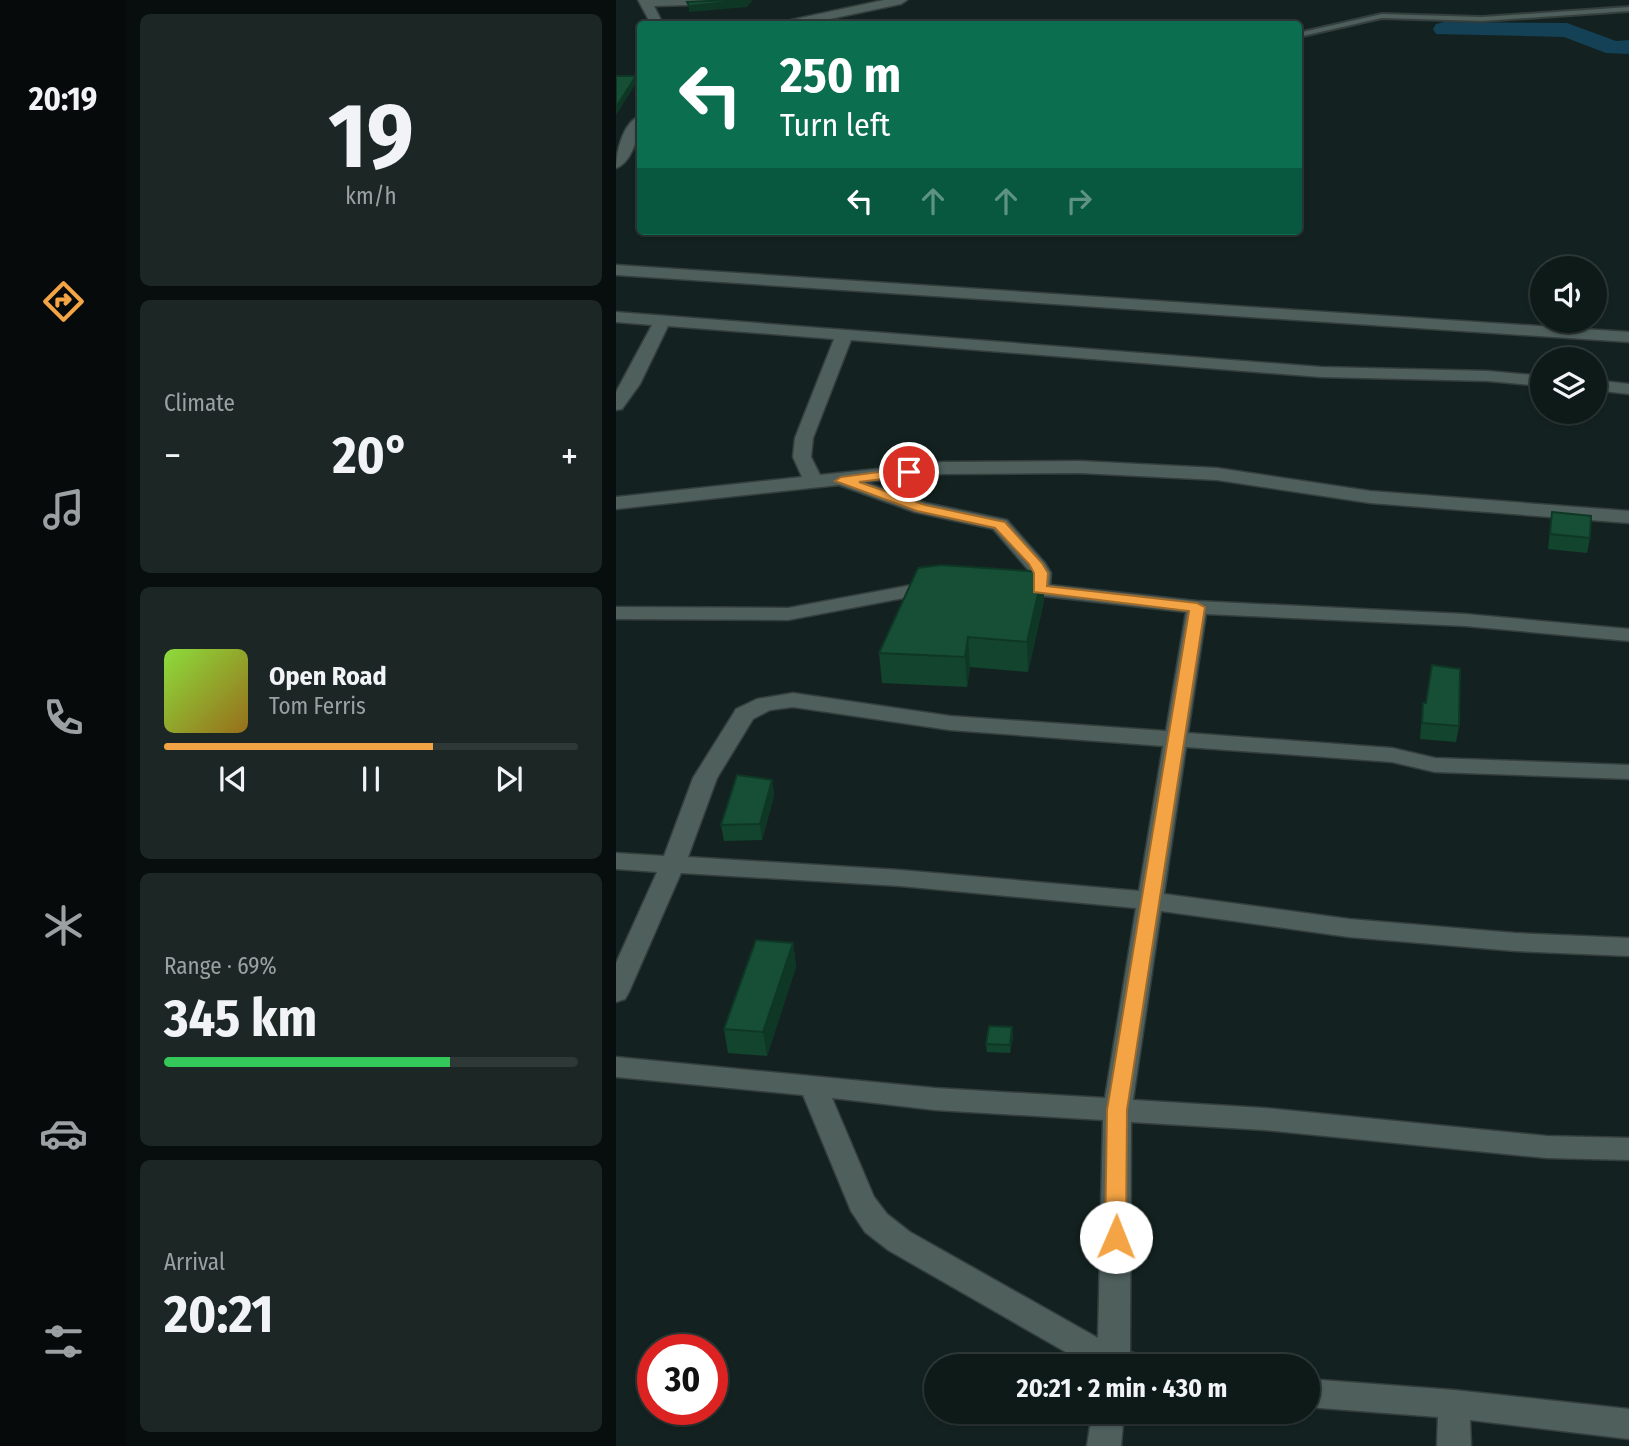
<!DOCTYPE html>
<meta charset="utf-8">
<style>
body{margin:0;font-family:"Fira Sans Condensed",sans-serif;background:#1c2725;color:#f1f3f6;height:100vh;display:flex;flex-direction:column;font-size:26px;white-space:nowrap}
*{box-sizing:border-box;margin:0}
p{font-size:23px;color:#9ba1a2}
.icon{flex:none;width:38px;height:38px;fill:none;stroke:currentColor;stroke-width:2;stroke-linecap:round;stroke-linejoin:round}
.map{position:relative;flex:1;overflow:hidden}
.sheet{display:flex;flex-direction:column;gap:14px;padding:14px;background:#080e0d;width:490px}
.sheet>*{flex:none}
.hud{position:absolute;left:21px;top:21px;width:665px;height:214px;border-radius:7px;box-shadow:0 2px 5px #0004,0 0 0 2px #2e3837;background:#0b6e4f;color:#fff;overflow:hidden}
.fabs{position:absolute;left:914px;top:256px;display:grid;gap:14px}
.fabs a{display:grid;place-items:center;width:77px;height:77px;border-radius:50%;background:#0e1a18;box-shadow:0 2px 5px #0004,0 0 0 2px #2e3837;font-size:35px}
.speed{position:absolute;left:21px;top:1334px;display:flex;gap:14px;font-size:35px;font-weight:700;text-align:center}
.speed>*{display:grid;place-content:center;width:91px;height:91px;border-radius:50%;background:#0e1a18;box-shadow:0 2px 5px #0004,0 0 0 2px #2e3837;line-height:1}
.speed .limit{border:10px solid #d22;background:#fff;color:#111}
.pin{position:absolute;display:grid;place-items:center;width:60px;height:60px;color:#fff;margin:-30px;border:4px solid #fff;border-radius:50%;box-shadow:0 2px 7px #0007}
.me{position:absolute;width:77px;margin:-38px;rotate:1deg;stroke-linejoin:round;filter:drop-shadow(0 0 5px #0008)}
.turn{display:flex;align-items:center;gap:24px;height:147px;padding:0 28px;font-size:32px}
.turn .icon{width:91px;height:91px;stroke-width:2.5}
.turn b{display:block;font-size:49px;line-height:60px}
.lanes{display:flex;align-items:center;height:66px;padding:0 28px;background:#0003;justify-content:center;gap:35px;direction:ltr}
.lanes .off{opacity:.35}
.big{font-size:52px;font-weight:700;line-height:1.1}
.sheet .tile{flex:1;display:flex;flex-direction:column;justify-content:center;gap:10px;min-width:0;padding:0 24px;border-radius:10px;background:#1c2725}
.sheet .dial{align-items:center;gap:0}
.dial b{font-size:91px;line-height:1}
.song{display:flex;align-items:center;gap:21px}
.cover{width:84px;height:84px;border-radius:10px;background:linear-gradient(135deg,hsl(90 70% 55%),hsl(40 70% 35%))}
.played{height:7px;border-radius:4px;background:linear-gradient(90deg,#f4a444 65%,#2e3837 65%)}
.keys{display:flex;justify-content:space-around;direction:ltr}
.heat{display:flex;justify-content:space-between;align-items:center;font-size:38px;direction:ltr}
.charge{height:10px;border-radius:5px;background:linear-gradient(90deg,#34c759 69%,#2e3837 0)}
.trip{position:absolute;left:308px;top:1354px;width:396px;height:70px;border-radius:35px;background:#0e1a18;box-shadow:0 2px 5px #0004,0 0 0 2px #2e3837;font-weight:700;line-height:70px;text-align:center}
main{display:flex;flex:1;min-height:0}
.tab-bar{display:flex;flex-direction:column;width:126px;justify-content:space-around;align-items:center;background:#060a0a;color:#9ba1a2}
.tab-bar .icon{width:49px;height:49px}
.tab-bar .selected{color:#f4a444}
.tab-bar b{font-size:32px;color:#f1f3f6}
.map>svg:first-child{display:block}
</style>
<main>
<nav class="tab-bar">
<b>20:19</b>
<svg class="icon selected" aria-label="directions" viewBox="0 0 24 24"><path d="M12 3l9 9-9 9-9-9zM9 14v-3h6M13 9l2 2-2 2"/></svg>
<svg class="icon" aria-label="music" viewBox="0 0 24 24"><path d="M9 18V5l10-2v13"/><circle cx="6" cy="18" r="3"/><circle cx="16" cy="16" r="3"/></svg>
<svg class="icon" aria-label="phone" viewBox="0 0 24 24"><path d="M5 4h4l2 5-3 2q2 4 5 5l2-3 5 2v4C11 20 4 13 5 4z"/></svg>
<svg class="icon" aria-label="climate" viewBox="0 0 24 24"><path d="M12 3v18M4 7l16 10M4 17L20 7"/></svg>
<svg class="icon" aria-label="car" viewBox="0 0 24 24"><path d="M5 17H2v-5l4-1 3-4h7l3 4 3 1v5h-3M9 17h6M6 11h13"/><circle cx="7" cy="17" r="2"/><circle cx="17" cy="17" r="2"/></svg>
<svg class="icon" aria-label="filters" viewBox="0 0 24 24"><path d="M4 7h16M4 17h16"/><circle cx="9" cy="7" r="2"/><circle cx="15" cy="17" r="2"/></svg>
</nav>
<section class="sheet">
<div class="tile dial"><b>19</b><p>km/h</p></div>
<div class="tile"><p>Climate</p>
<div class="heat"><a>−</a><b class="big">20°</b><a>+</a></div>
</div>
<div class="tile">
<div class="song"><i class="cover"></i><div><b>Open Road</b><p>Tom Ferris</p></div></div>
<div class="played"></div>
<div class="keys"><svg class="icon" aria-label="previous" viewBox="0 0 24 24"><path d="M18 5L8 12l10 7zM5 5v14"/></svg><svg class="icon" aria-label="pause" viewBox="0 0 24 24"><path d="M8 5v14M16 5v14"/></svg><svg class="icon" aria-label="next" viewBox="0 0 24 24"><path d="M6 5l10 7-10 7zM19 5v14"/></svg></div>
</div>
<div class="tile"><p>Range · 69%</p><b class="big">345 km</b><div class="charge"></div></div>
<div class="tile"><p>Arrival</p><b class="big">20:21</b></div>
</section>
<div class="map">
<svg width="1013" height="1446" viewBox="0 0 1013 1446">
<rect width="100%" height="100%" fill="#132220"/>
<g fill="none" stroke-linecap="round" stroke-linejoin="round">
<!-- river -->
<polygon fill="#144155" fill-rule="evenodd" points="828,22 951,23 1000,41 1013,40 1013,54 990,53 948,37 820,34 817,29 820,24"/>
<!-- service casing -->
<g stroke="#343e3c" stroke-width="4">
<polygon id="service" points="1013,7 1013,11 866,21 766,18 682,37 682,33 766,14 866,17"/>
</g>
<!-- minor casing -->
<g stroke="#343e3c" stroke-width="3">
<g id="minor">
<polygon points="22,0 118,0 112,4 38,6 47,24 35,24"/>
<polygon points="268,0 291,0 285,4 190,24 169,24 175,20"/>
<path d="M24,116C25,131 16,163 0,168C0,152 7,122 24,116Z"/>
<polygon points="0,265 1013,332 1013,342 0,275"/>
<path d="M0,312L705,367L872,371L926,376V386L872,381L705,377L235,340L197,438L195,457L204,475L327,462L464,461L601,468L754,491L1013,511V523L754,503L601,480L464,473L327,474L248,482L310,503L391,520L429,563L435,573L434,585L581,601L849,614L1013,629V641L849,626L590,614L572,733L776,748L819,758L1013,765V779L819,772L776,762L570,747L548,894L733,919L899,933L1013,938V956L899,951L733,937L545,911L517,1100L648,1108L931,1136L1013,1138V1160L931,1158L648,1130L515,1122L514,1352L533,1357L538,1367H476L272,1250L249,1232L235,1211L187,1095L0,1077V1057L319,1088L489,1098L520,908L284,886L65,873L13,992L9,999L0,1002V963L41,872L0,869V853L48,856L77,778L117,714L120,709L141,699L177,693L334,716L550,731L570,612L392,592L389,588L392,584L413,583L415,573L377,529L298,512L223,485L0,509V497L186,477L177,457L179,438L218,339L52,326L24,384L6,409L0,410V392L36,325L0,322ZM177,707L334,730L547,746L523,891L284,870L72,857L101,778L137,719L154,710ZM216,1098L319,1110L487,1120L482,1338L294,1232L271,1214L258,1197Z"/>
<polygon points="978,380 1013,384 1013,394 978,390"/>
<polygon points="323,580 330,582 333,586 330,590 172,620 0,619 0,607 172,608"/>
<polygon points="691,1379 838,1390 1013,1409 1013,1439 854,1420 855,1446 821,1446 822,1417 691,1407"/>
<polygon points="476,1412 508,1412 505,1446 471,1446"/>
</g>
</g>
<!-- service -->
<use href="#service" fill="#4e5f5c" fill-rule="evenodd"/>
<!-- minor -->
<use href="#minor" fill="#4e5f5c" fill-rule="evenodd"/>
</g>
<!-- wall -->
<g fill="#13442e">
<polygon points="936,512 974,538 971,553 932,549"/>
<polygon points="427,572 428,601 412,672 354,667 351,687 266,683 263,653"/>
<polygon points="807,703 843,726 840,742 804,739"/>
<polygon points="156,780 158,796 146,840 108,841 105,825"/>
<polygon points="177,943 180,967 151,1056 112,1053 108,1029"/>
<polygon points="396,1027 397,1036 394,1053 371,1052 370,1044"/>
</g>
<!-- shaded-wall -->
<g fill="#0f3726">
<polygon points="131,0 137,0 131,7 73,12 73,6"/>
<polygon points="20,76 21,82 0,115 0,107"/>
<polygon points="427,572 428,601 412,672 411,642"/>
<polygon points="352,637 354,667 351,687 349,657"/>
<polygon points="156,780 158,796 146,840 144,824"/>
<polygon points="177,943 180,967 151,1056 147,1032"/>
<polygon points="396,1027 397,1036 394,1053 394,1045"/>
</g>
<!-- building -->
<g fill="#164f36" stroke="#0f3726" stroke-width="2">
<polygon points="112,0 131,0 73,6 71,2"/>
<polygon points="0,76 20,76 0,107"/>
<polygon points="936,512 975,516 974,538 934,534"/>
<polygon points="325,565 427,572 411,642 352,637 349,657 263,653 302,568"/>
<polygon points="816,665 844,669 843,726 806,723 807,703 810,703"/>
<polygon points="121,775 156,780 144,824 105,825"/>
<polygon points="140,940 177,943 147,1032 108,1029"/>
<polygon points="373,1026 396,1027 394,1045 370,1044"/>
</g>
<!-- route -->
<polygon fill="#f4a444" stroke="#9f6b2c" stroke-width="2" points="293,468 299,472 297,475 243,482 309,505 389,522 426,563 432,573 431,586 581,603 589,607 511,1110 510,1237 507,1243 500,1245 492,1243 489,1237 491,1110 573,611 418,592 418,573 413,564 379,528 301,511 219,481 225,477"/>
</svg>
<div class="fabs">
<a><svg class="icon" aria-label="sound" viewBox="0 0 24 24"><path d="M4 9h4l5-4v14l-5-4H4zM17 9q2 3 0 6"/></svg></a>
<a><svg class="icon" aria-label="layers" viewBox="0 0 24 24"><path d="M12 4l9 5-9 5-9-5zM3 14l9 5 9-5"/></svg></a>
</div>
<div class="speed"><div class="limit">30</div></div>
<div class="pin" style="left:293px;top:472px;background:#d93025"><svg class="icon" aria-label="arrive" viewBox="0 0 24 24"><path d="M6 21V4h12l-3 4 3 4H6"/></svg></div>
<svg class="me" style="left:500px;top:1237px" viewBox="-20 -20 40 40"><circle r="19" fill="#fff"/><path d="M0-13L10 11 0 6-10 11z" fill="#f4a444"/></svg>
<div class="trip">20:21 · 2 min · 430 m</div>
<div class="hud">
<div class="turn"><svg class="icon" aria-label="left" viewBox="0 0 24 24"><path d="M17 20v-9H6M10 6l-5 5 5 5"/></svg><div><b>250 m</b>Turn left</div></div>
<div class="lanes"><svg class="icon" aria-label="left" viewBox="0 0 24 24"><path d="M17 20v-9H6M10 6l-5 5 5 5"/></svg><svg class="icon off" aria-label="ahead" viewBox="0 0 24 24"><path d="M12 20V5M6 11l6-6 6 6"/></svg><svg class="icon off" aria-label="ahead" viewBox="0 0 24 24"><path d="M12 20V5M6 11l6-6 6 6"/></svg><svg class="icon off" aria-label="right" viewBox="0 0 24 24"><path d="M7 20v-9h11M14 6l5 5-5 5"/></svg></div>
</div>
</div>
</main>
